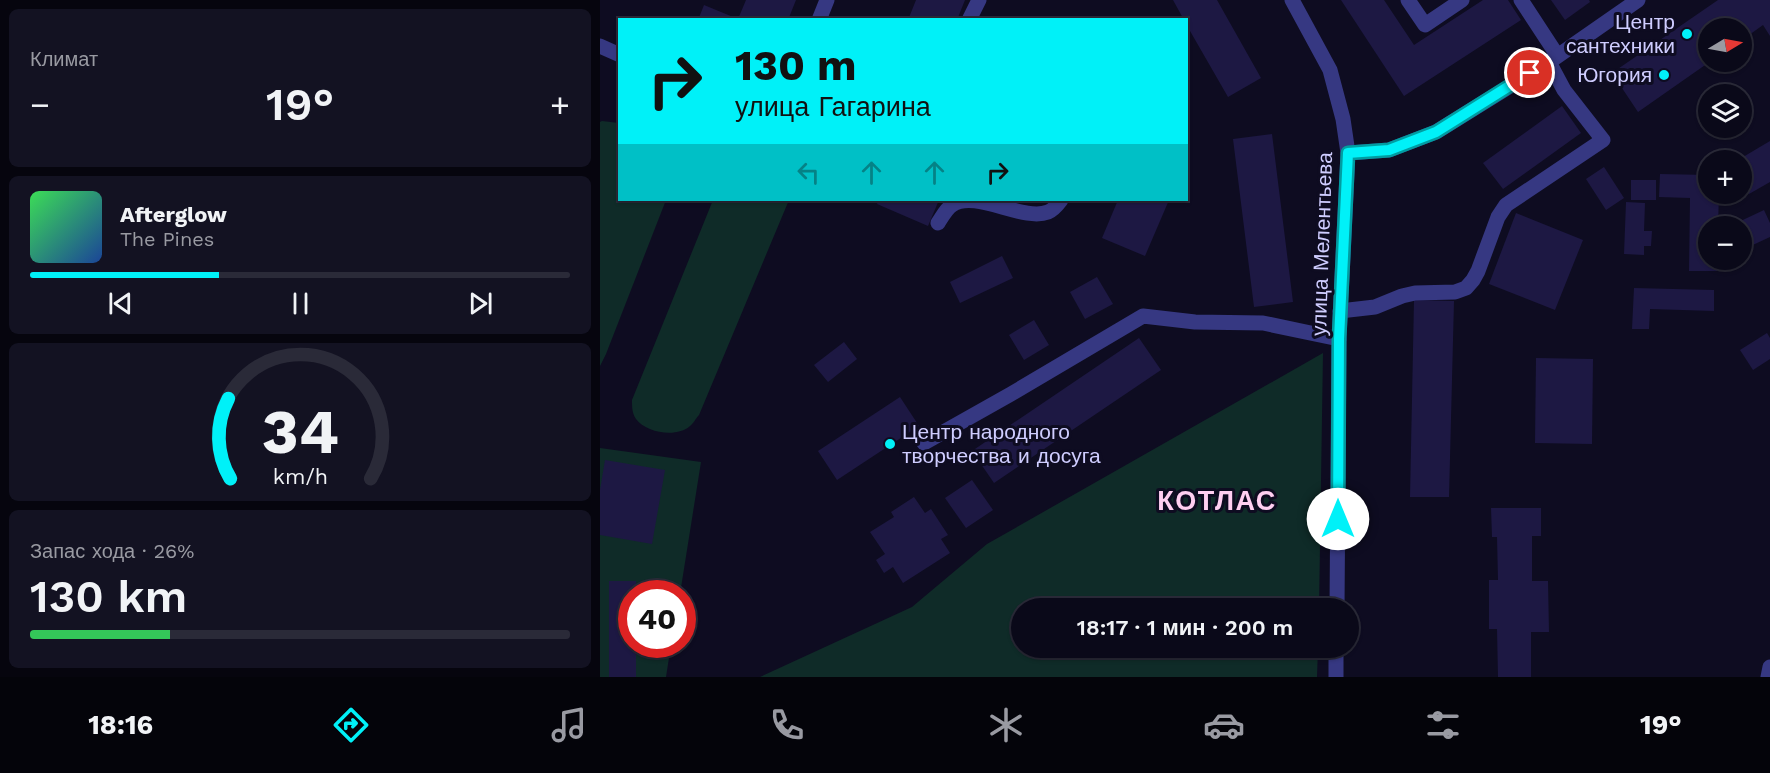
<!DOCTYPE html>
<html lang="ru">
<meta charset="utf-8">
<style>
body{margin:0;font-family:"Work Sans",sans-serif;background:#131222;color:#f1f3f6;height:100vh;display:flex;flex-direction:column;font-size:22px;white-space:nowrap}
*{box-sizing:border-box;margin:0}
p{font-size:20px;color:#999aa2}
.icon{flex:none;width:33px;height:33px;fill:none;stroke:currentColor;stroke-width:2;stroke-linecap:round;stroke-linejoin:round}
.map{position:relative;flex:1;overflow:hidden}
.details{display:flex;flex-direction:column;gap:9px;padding:9px;background:#06050e;width:600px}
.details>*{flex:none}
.banner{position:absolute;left:18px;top:18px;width:570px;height:183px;border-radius:0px;box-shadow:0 2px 4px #0004,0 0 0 2px #2a2a38;background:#00f1f8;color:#111;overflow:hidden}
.needle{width:39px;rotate:80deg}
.controls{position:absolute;left:1098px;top:18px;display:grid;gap:12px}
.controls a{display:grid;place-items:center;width:54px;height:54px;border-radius:50%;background:#0a0919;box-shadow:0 2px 4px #0004,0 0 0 2px #2a2a38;font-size:30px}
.speed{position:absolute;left:18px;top:580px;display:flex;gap:12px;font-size:30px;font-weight:700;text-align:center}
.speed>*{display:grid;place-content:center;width:78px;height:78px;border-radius:50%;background:#0a0919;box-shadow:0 2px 4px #0004,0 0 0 2px #2a2a38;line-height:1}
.speed .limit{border:9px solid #d22;background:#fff;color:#111}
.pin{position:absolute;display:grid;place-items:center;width:51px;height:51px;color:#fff;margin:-26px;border:3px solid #fff;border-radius:50%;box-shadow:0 2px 6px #0007}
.me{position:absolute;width:66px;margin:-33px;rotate:0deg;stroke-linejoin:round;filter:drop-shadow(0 0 4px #0008)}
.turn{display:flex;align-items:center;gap:21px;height:126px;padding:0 18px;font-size:27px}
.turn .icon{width:78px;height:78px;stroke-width:2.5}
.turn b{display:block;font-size:42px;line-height:51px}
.lanes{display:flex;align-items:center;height:57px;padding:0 18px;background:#0003;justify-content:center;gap:30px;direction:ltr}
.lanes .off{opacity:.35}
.big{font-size:45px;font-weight:600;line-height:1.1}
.details .widget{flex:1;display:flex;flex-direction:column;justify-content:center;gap:9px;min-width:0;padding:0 21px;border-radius:9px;background:#131222}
.details .dial{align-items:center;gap:0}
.dial svg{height:156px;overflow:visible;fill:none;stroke:#2a2a38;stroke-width:7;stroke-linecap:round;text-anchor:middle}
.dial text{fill:#f1f3f6;stroke:none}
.song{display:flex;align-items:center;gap:18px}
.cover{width:72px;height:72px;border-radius:9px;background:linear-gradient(135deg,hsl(130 70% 55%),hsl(220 70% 35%))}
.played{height:6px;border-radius:3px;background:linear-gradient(90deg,#00f1f8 35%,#2a2a38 35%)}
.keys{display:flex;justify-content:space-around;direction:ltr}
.heat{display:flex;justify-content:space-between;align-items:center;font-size:33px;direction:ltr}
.charge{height:9px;border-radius:4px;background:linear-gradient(90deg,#34c759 26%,#2a2a38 0)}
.trip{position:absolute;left:411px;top:598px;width:348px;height:60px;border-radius:30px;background:#0a0919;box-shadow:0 2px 4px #0004,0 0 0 2px #2a2a38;font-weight:600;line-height:60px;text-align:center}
.menu{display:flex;height:96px;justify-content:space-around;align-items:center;background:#04040a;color:#999aa2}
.menu .icon{width:42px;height:42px}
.menu .on{color:#00f1f8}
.menu b{font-size:27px;color:#f1f3f6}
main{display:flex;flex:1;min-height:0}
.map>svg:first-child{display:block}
</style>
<main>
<section class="details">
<div class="widget"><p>Климат</p>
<div class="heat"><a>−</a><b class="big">19°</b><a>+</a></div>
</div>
<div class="widget">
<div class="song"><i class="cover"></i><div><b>Afterglow</b><p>The Pines</p></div></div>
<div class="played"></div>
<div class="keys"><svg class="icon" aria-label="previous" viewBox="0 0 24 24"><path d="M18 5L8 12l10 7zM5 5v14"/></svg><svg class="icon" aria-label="pause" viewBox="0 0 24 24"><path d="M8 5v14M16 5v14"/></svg><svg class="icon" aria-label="next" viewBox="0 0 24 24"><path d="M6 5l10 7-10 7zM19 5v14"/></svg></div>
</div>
<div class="widget dial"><svg viewBox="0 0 100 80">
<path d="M14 69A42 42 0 1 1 86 69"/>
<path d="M14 69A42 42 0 0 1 13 28" stroke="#00f1f8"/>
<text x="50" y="56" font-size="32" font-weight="700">34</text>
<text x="50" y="72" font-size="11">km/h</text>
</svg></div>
<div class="widget"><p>Запас хода · 26%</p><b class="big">130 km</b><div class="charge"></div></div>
</section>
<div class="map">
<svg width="1170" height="677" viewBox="0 0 1170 677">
<rect width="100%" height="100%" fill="#0e0c21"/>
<!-- green -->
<g fill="#0f2b28">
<polygon points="2,121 19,123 20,200 66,200 6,354 0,366 0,122"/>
<path d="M113,200H189L99,415C96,418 93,424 90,426C77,438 46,433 36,419C32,413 32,407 32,400Z"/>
<polygon points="723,353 719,609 422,609 422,648 718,648 717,677 160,677 312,607 387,544"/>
<polygon points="0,448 101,462 80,594 32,594 32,645 71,645 66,677 0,677"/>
</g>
<!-- building -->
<g fill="#1d1843">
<polygon points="146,0 196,0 188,20 98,20 104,5 138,19"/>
<polygon points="316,0 365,0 357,20 308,20"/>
<polygon points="573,0 617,0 661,78 628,97 586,24 586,20 584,20"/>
<polygon points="741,0 784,0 814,45 883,0 908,0 921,20 804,96"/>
<polygon points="951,0 989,0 990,2 965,20"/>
<polygon points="1118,0 1170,0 1170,36 1163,25 1142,40 1142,28 1108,28 1108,63 1038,112 1012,73"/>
<polygon points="962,106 981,133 903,189 883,163"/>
<polygon points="672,134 693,302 654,307 633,139"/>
<polygon points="1170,141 1170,182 1149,194 1142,182 1142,160 1138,160"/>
<polygon points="1004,167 1024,198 1006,210 986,179"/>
<polygon points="1060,174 1108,175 1108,194 1119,194 1118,226 1108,226 1108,260 1118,260 1117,271 1089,271 1090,198 1059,197"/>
<rect x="1031" y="180" width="25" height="20"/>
<polygon points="279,200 339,200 328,226 277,204"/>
<polygon points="518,200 569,200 545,256 502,238"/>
<polygon points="1026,202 1045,203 1044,231 1052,231 1051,246 1044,246 1044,255 1024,254"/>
<polygon points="1164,210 1170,223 1170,237 1142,250 1142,226 1130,226"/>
<polygon points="916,213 983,240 955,310 889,284"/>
<polygon points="402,256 413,278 360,303 350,282"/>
<polygon points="497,277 513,304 485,319 470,292"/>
<polygon points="1034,288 1114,290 1114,311 1050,309 1049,329 1032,329"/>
<polygon points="814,300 854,301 849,497 810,497"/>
<polygon points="434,320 449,345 424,360 409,335"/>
<polygon points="1167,333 1170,338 1170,359 1153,370 1140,350"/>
<polygon points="539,338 561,370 394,483 372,451"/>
<polygon points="244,342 257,359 228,382 214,365"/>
<polygon points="936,358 993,359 992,444 935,443"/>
<polygon points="300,397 319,426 237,480 218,451"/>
<polygon points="5,460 65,470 52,544 0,535 0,490"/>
<polygon points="372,480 393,510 366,528 345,498"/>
<polygon points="314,497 325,513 331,509 348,535 341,539 350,553 303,583 293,567 284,573 276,560 285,554 270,532 294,517 291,512"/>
<polygon points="891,508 941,508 941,536 932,536 932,581 948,581 949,632 931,632 931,677 898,677 897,629 889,629 889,580 898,580 897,537 892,537"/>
<polygon points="9,581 36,581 36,594 32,594 32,645 36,645 36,677 9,677"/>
</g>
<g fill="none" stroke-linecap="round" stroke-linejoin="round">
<!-- minor -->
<g stroke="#363882" stroke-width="15">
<polyline points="692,0 730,70 743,119 748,153 739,339 737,609"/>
<polyline points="808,0 825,25 862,0"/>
<polyline points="921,0 957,55"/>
<polyline points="219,20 227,0"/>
<polyline points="369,20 379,0"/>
<polyline points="0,46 20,55"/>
<polyline points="748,153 789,150 836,132 949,62 1038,0"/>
<path d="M338,223C342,217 346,209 352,205C375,189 423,222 448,212C453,210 458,204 461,200"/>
<polyline points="740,311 775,307 802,296 815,293 855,292 866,288 873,280 878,271 898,217 906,205 1003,140 964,90 949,62"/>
<polyline points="324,443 411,394 543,316 595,322 663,323 739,339"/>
<polyline points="736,677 736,648"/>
<polyline points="1168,677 1170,667"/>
</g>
</g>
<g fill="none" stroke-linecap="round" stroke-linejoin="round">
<!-- route casing -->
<g stroke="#009da1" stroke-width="15">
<polyline id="route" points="738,519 739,339 748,153 789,150 836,132 930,73"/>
</g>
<!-- route -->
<use href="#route" stroke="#00f1f8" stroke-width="10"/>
</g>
<!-- markers -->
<g fill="#00f1f8" stroke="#0e0c21" stroke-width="2">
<circle cx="1087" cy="34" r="6"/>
<circle cx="1064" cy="75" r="6"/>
<circle cx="290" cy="444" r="6"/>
</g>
<g text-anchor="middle" stroke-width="6" stroke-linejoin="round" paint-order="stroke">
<!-- poi labels -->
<g font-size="21" fill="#cfcdff" stroke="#0e0c21" text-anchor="end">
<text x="1075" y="29">Центр<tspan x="1075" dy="24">сантехники</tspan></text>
<text x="1052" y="82">Югория</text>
<text x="302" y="439" text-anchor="start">Центр народного<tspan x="302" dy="24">творчества и досуга</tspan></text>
</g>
<!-- street labels -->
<g font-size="21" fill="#cfcdff" stroke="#0e0c21">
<text transform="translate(722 244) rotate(-88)" y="7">улица Мелентьева</text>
</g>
<!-- district labels -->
<g font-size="27" font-weight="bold" letter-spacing="1.5" fill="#ffcff1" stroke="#0e0c21">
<text x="617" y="510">КОТЛАС</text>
</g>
</g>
</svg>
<div class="controls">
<a><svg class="needle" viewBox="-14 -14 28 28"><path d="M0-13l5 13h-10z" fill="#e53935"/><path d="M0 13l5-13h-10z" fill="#999aa2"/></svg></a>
<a><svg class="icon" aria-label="layers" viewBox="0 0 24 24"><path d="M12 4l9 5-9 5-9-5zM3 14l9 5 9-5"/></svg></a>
<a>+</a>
<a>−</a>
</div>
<div class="speed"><div class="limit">40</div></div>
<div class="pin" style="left:930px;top:73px;background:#d93025"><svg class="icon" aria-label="arrive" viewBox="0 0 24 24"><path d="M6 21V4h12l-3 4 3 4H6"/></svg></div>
<svg class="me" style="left:738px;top:519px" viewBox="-20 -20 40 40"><circle r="19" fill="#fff"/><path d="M0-13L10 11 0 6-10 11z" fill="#00f1f8"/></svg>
<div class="trip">18:17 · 1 мин · 200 m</div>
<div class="banner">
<div class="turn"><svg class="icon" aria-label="right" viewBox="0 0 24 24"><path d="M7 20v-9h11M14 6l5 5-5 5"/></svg><div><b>130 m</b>улица Гагарина</div></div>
<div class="lanes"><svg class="icon off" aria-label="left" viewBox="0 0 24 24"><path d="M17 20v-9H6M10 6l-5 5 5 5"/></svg><svg class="icon off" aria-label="ahead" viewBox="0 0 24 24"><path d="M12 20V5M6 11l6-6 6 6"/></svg><svg class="icon off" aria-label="ahead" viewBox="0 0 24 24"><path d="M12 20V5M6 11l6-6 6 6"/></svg><svg class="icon" aria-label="right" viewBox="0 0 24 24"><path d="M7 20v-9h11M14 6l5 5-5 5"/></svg></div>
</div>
</div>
</main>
<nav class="menu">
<b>18:16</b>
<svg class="icon on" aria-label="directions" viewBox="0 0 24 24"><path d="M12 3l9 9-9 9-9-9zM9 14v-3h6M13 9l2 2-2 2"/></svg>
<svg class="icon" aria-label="music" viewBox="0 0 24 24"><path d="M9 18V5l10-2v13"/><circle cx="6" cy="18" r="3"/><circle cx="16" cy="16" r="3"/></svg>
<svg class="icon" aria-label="phone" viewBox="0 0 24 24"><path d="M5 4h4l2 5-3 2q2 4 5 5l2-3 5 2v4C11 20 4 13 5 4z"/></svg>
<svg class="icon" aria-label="climate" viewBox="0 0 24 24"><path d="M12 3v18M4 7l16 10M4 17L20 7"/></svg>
<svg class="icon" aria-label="car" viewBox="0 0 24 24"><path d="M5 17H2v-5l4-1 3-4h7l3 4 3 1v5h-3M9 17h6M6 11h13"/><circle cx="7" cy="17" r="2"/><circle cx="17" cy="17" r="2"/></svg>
<svg class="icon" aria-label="filters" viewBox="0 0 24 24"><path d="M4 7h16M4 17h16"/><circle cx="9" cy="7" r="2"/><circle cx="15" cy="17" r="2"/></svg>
<b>19°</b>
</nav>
